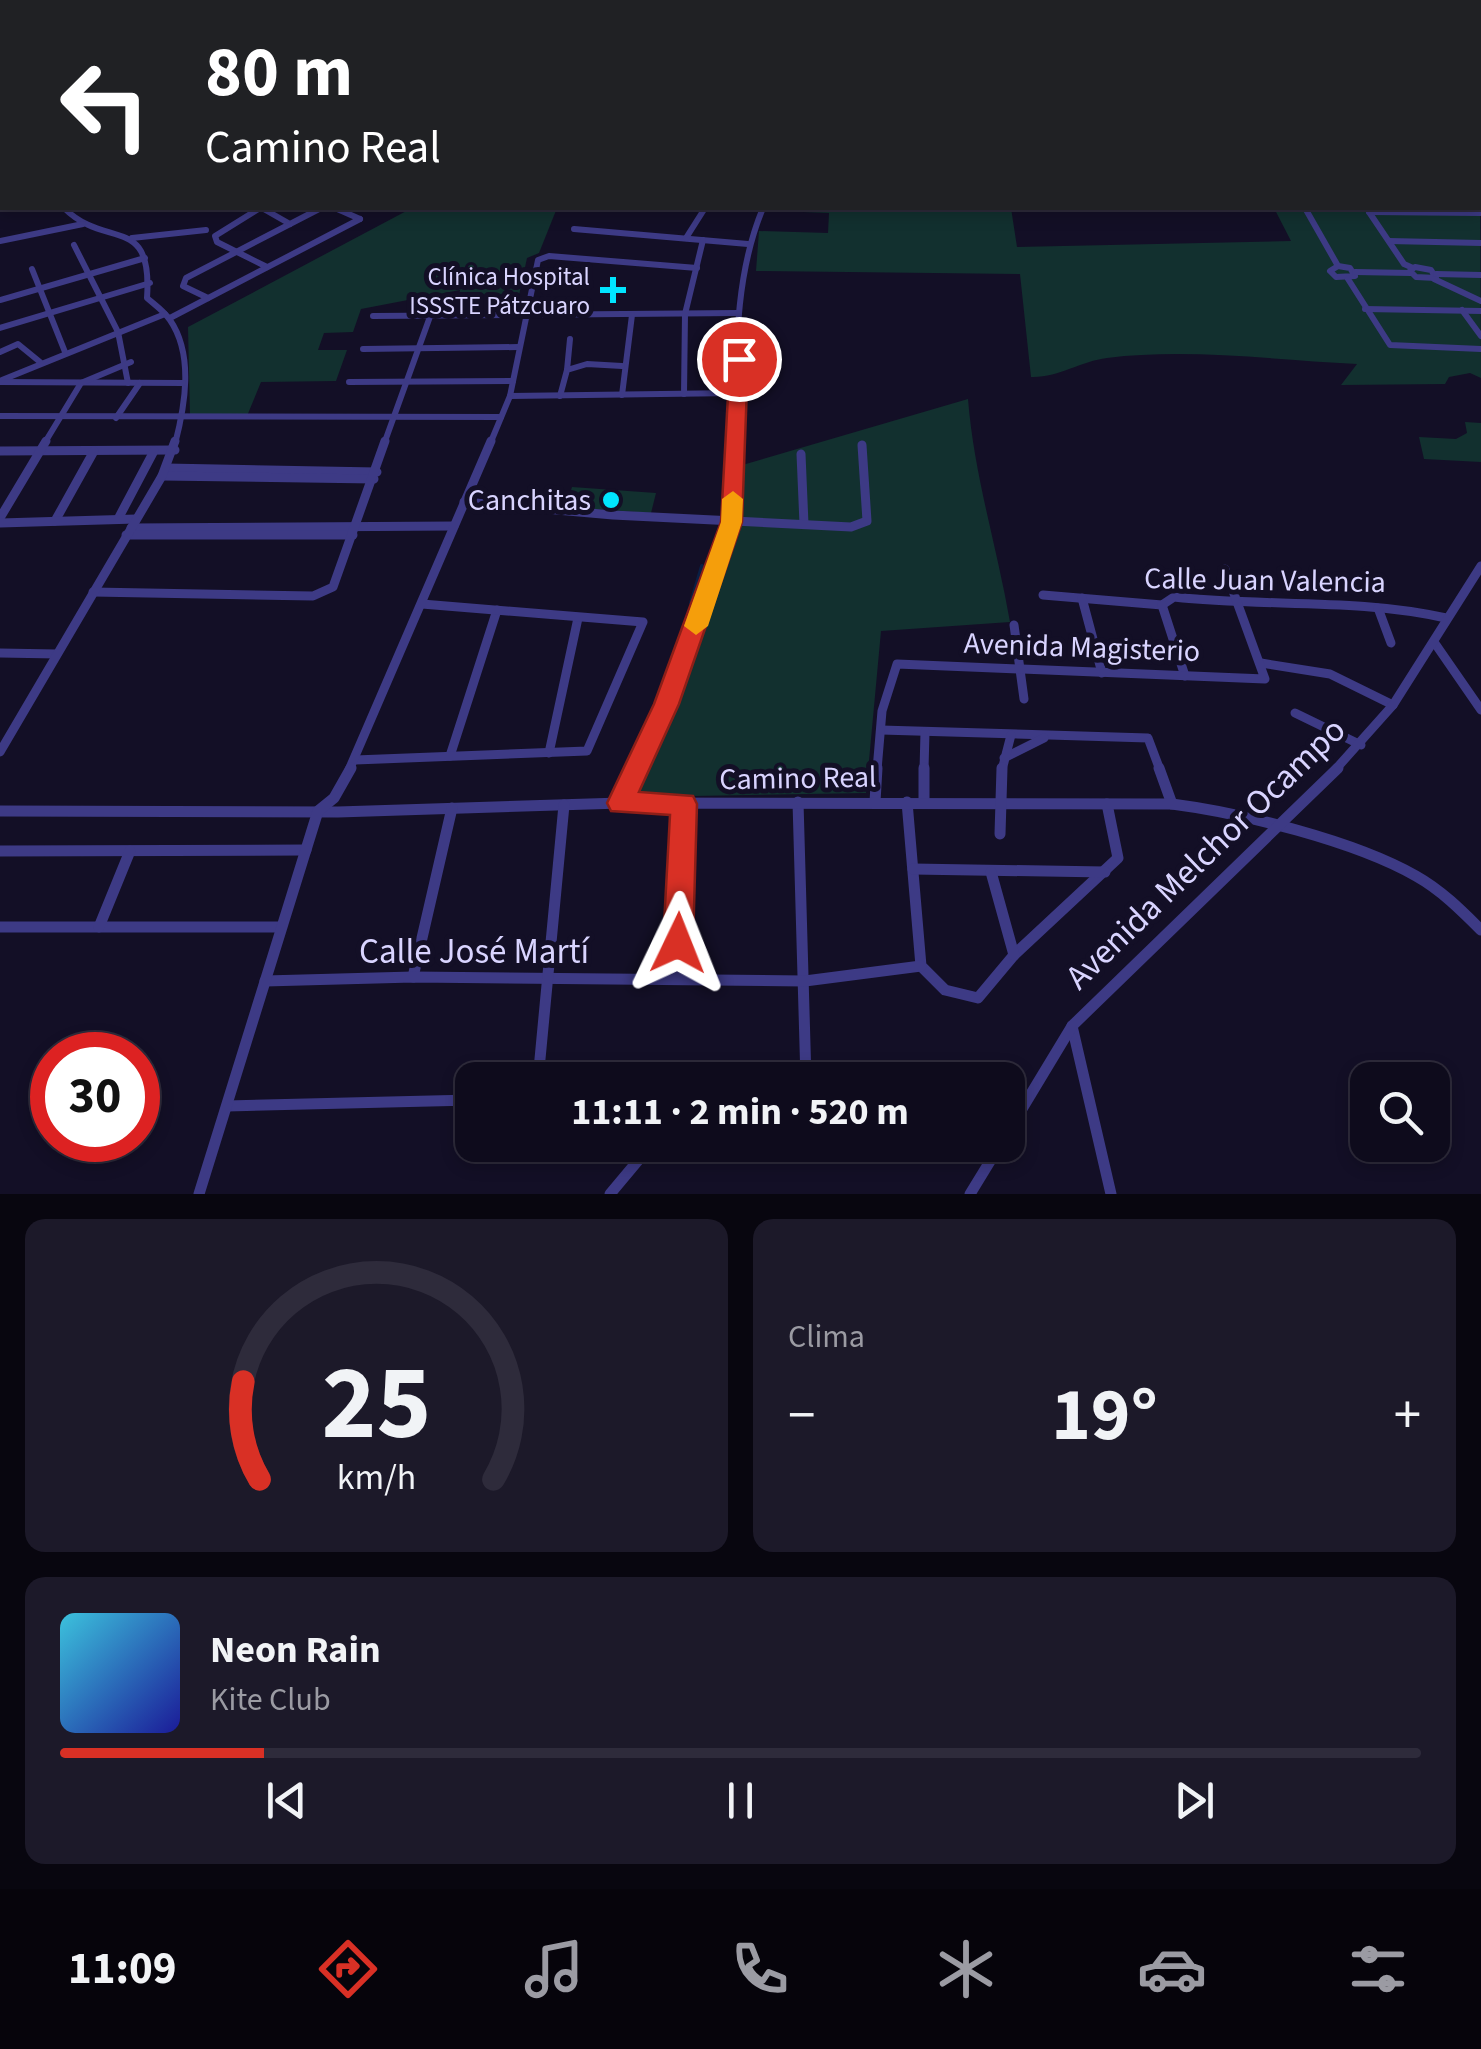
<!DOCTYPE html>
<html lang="es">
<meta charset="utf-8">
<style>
body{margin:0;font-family:"Source Sans 3",sans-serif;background:#1c1929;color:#f1f3f6;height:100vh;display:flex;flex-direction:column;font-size:38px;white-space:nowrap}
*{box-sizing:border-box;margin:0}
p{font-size:32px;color:#9b9ba3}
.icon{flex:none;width:55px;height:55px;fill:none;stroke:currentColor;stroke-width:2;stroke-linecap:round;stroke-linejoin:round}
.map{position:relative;height:1194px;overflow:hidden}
.drawer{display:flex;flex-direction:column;gap:25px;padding:25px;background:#08060f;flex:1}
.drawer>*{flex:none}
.guide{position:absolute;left:0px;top:0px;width:1482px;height:210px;box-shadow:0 5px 15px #0003,0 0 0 2px #2e2b3b;background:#202124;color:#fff;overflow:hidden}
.buttons{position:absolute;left:1350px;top:1062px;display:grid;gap:20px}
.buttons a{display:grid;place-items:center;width:100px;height:100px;border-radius:20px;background:#0e0b1c;box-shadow:0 5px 15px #0003,0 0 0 2px #2e2b3b;font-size:50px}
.speed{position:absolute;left:30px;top:1032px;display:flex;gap:20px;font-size:50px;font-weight:700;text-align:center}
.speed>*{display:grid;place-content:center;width:130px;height:130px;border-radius:50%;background:#0e0b1c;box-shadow:0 5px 15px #0003,0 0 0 2px #2e2b3b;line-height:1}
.speed .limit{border:15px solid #d22;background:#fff;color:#111}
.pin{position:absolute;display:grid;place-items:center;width:85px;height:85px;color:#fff;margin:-42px;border:5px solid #fff;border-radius:50%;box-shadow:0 2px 10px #0007}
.me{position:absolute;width:110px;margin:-55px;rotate:2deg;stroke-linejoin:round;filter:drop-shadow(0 0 8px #0008)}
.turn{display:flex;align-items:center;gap:35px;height:210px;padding:0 40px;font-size:45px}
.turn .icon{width:130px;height:130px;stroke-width:2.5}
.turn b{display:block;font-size:70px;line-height:85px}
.big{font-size:75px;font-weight:700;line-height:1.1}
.drawer .tile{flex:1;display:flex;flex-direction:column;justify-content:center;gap:15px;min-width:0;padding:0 35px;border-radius:20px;background:#1c1929}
.drawer .dial{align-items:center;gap:0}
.dial svg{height:260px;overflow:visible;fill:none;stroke:#2e2b3b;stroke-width:7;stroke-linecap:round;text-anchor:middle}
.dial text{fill:#f1f3f6;stroke:none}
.song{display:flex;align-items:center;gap:30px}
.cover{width:120px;height:120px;border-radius:15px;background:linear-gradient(135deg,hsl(190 70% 55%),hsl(240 70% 35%))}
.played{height:10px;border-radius:5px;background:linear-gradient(90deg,#d93025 15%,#2e2b3b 15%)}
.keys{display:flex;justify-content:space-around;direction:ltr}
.heat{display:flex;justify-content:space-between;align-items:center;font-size:55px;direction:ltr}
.drawer .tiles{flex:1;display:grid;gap:25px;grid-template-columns:1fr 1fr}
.tile:last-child{grid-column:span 2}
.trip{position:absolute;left:455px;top:1062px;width:570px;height:100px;border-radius:20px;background:#0e0b1c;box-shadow:0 5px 15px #0003,0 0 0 2px #2e2b3b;font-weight:700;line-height:100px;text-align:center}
.menu{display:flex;height:160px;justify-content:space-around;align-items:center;background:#06040b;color:#9b9ba3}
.menu .icon{width:70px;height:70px}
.menu .current{color:#d93025}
.menu b{font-size:45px;color:#f1f3f6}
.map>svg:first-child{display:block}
</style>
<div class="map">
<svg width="1481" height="1194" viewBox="0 0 1481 1194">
<rect width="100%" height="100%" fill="#130f26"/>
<!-- green -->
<g fill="#12302f">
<polygon points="0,0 426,0 2,2 0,181"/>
<polygon points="956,0 1481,0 1481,118 1480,2 953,2"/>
<path d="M1480,171L1481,378L1470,373L1449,377L1445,384L1341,385L1357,364C1275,360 1188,348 1107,358C1081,361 1058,378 1031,377L1020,274L756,271L759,231L828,233L829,213L803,212L804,208H1011L1017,247L1291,241L1274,208H1480Z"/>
<polygon points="412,208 557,208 539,253 527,258 518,300 458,300 460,290 361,309 353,332 324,333 318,350 347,350 336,381 261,382 247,416 190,416 188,327"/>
<path d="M968,399C974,475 997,547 1010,622L881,631L866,793L636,797L736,529L739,466Z"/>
<polygon points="1465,422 1481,423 1481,462 1424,459 1419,437 1456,439 1467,433"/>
<polygon points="572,487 656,493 651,513 566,507"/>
</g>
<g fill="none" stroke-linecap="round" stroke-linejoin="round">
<!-- stream -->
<polyline stroke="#0a1f44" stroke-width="4" points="691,603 702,566"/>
<!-- street-far2 -->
<g stroke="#3d3a85" stroke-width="6">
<path d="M64,208C106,250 153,213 147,298C155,305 164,311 170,320C194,355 185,406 175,444"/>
<polyline points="260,208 215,236 217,242 267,267"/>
<polyline points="262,208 290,224"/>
<polyline points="335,208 360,219"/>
<polyline points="1305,208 1338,266"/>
<polyline points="1369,212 1481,213"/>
<polyline points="1369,212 1404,264 1413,268"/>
<polyline points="574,229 748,244"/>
<polyline points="132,238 206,230"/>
<polyline points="686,238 705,208"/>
<polyline points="0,241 83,224"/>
<polyline points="1389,241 1481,243"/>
<polyline points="74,245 118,332 128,383"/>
<polygon points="1338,266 1350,268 1355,276 1336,277 1330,271"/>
<polygon points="1415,267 1431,270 1436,278 1416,277 1410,271"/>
<polyline points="32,269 65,352"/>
<polyline points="1355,272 1411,273"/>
<polyline points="1436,274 1481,275"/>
<polyline points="1348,279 1390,345 1481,349"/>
<polyline points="1434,279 1481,301"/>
<polyline points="208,298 183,286 186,278 321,208"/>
<polyline points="0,300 145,258"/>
<polyline points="1365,309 1481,311"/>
<polyline points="1462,310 1481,336"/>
<polyline points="373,316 739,313"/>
<polyline points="170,318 360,219"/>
<polyline points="0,328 150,283"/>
<polyline points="363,349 518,347"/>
<polyline points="0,352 18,344 40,362"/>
<polyline points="567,370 570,339"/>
<polyline points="2,380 165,314"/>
<polyline points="0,382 183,383"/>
<polyline points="349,382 513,381"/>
<polyline points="684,394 685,314 703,240"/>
<polyline points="622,395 632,315"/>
<polyline points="510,396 737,393"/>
<polyline points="560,396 567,370 587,364 622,366"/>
<polyline points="0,416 501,417"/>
<polyline points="116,418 140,383"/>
<polyline points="44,444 81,383 131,362"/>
<polyline points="384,444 436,300"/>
<polyline points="490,444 510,396 538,260 549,256 697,268"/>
<path d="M735,444C737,365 732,282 763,208"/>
</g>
<!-- street-far1 -->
<g stroke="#3d3a85" stroke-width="9">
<polyline points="0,451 175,450"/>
<polyline points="801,454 804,524"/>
<polyline points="166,468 377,472"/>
<polyline points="162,476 374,479"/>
<polyline points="464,502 613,515 851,527 867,521 862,445"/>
<polyline points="0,518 46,441"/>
<polyline points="118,519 154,451"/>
<polyline points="55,521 94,451"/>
<polyline points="0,523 136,519"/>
<polyline points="131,528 454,526"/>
<polyline points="126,535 353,535"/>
<polyline points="93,592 313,596 333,587 385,441"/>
<path d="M1043,595L1162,605L1174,597C1264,607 1357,598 1446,618"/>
<polyline points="1082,598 1102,673"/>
<polyline points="1162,605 1185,676"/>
<polyline points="1378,608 1391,643"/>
<polyline points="1014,625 1024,699"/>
<polyline points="1434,642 1481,710"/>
<polyline points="0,653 57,654"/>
<polyline points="1261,663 1330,674 1393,705"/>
<polyline points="1295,713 1361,745"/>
<polyline points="881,730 1148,738 1160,770"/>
<polyline points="0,752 162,476 175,441"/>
<polyline points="549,753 578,618"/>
<polyline points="450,756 497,610"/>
<polyline points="1004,758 1044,738"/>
<polyline points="355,760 587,751 643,622 422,604"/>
<polyline points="349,770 491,441"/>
<polyline points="636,770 667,704 732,523 735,441"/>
<polyline points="877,770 882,711 897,664 1265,679 1225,569"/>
<polyline points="924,770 925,732"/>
<polyline points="1002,770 1011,735"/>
<polyline points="1335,770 1393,705 1481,566"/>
</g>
<!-- street -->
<g stroke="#3d3a85" stroke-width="11">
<polyline points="1159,768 1172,804"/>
<polyline points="798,802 806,1080"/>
<polyline points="875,802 877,768"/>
<polyline points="907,802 921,966 945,990 978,998 1014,955 1118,858 1107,804"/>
<polyline points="924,802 924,768"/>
<polyline points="621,803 637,768"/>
<path d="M0,811L338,812L621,803L1172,804C1242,813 1355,841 1416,876C1441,890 1461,910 1481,930"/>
<polyline points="1000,834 1002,768"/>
<polyline points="0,851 306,850"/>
<polyline points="913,869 1105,872"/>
<polyline points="991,872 1014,955"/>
<polyline points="0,927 279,927"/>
<polyline points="99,927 130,851"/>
<polyline points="413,977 452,808"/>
<polyline points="677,978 684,804"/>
<polyline points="265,981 413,977 805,981 921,966"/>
<polyline points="1072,1026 1111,1194"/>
<polyline points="538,1080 564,805"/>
<polyline points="227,1106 472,1100"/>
<polyline points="1008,1132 1072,1026 1338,768"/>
<polyline points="199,1194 318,811 334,798 351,768"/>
<polyline points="610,1194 651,1145"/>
<polyline points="970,1194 1000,1145"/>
</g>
</g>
<!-- route -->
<polygon fill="#d93025" stroke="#8d1f18" stroke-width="2.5" points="739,353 748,359 742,522 679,704 639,792 693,796 697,804 693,943 688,953 678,957 668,953 663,943 670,815 611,811 607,803 654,704 721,522 730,359"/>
<!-- slow -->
<polygon fill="#f59e0b" points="733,491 743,499 742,522 708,626 696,635 684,626 721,522 722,499"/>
<!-- markers -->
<g fill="#00e5ff" stroke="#130f26" stroke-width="4">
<path d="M608 275h10v10h10v10h-10v10h-10v-10h-10v-10h10z"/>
<circle cx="611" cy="500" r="10"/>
</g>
<g text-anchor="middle" stroke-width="10" stroke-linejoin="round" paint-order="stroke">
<!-- far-poi labels -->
<g font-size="25" fill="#d9d4ff" stroke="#130f26" text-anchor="end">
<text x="590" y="285">Clínica Hospital<tspan x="590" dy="29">ISSSTE Pátzcuaro</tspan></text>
</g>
<!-- poi labels -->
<g font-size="30" fill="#d9d4ff" stroke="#130f26" text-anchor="end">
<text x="591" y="510">Canchitas</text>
</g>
<!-- street labels -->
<g font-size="30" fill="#d9d4ff" stroke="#130f26">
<text transform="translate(1265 580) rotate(1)" y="10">Calle Juan Valencia</text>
<text transform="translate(1082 647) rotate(2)" y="10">Avenida Magisterio</text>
<text transform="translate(798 778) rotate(-1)" y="10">Camino Real</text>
</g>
<!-- near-street labels -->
<g font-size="35" fill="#d9d4ff" stroke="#130f26">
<text transform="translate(1205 853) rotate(-44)" y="12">Avenida Melchor Ocampo</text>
<text x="474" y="963">Calle José Martí</text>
</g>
</g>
</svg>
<div class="buttons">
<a><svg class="icon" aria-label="search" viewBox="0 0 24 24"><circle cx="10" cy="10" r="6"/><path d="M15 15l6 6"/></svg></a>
</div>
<div class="speed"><div class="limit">30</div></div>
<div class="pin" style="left:739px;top:359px;background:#d93025"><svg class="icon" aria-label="arrive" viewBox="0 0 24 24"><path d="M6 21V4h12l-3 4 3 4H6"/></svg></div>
<svg class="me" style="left:678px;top:943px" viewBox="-20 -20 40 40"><path d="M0-17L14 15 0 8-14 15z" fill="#d93025" stroke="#fff" stroke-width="4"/></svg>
<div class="trip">11:11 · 2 min · 520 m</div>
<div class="guide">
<div class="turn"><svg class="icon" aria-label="left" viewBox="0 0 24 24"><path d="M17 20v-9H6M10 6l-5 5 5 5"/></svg><div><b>80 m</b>Camino Real</div></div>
</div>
</div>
<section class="drawer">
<div class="tiles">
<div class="tile dial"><svg viewBox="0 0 100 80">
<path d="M14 69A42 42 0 1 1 86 69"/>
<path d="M14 69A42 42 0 0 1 9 39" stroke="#d93025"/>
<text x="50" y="56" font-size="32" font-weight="700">25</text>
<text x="50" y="72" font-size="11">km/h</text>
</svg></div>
<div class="tile"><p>Clima</p>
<div class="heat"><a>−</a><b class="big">19°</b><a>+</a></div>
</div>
<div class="tile">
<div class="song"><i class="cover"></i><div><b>Neon Rain</b><p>Kite Club</p></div></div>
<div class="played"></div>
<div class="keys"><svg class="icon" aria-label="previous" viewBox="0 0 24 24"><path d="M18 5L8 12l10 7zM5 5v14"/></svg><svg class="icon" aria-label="pause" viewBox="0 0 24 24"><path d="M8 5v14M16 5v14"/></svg><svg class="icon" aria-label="next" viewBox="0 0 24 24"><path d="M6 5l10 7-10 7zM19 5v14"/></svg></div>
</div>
</div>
</section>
<nav class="menu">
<b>11:09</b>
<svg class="icon current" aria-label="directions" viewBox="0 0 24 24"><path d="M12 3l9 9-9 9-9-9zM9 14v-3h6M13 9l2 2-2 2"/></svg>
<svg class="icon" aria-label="music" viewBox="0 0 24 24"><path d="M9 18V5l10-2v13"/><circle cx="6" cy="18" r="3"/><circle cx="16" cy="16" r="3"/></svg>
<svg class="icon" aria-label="phone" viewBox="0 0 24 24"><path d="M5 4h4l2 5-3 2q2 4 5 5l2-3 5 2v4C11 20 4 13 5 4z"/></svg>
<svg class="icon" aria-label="climate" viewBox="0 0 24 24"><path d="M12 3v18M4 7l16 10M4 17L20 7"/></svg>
<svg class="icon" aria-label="car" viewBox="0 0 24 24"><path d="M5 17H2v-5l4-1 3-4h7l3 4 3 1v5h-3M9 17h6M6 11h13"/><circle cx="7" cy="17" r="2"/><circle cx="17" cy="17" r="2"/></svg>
<svg class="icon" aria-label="filters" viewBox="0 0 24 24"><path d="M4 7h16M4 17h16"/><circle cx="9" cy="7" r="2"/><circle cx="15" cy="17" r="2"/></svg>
</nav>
